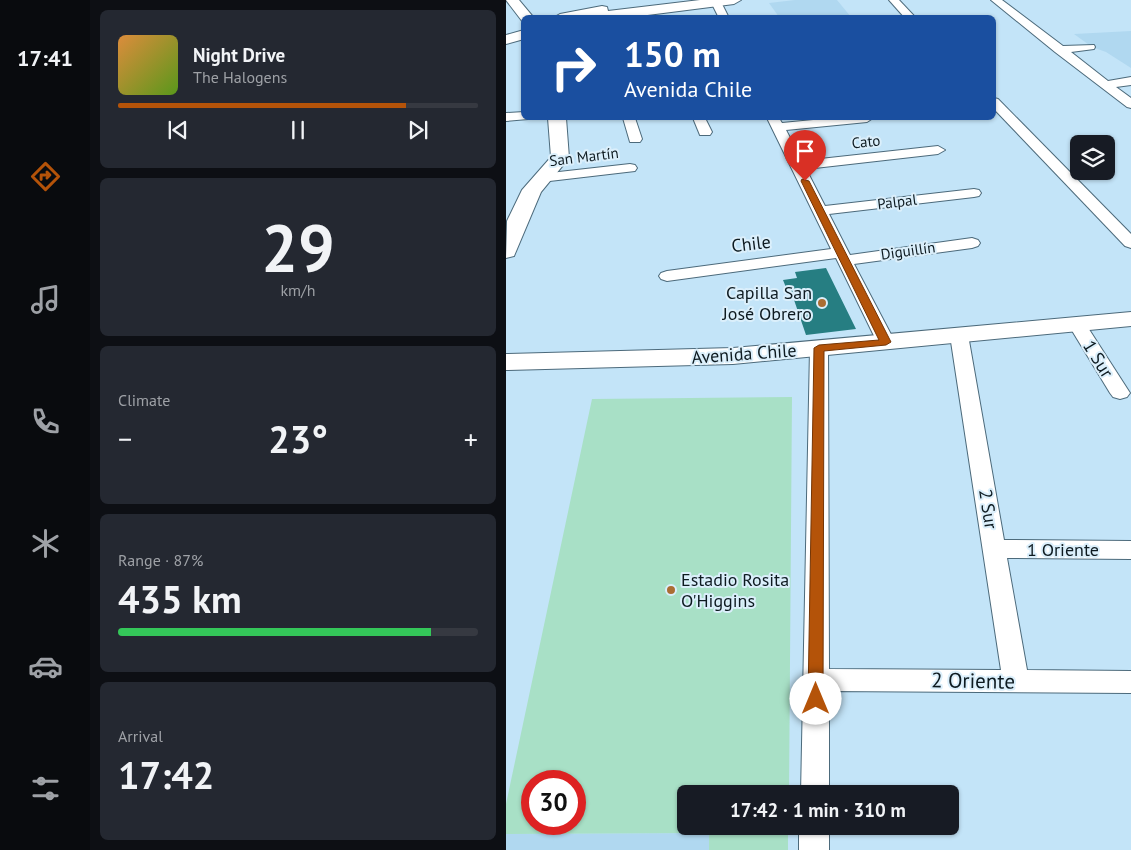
<!DOCTYPE html>
<meta charset="utf-8">
<style>
body{margin:0;font-family:"PT Sans",sans-serif;background:#242831;color:#f1f3f6;height:100vh;display:flex;flex-direction:column;font-size:19px;white-space:nowrap}
*{box-sizing:border-box;margin:0}
p{font-size:16px;color:#9ea1a6}
.icon{flex:none;width:28px;height:28px;fill:none;stroke:currentColor;stroke-width:2;stroke-linecap:round;stroke-linejoin:round}
.map{position:relative;flex:1;overflow:hidden}
.drawer{display:flex;flex-direction:column;gap:10px;padding:10px;background:#0d0f14;width:416px}
.drawer>*{flex:none}
.hud{position:absolute;left:15px;top:15px;width:475px;height:105px;border-radius:8px;box-shadow:0 1px 4px #0004;background:#1a4fa0;color:#fff;overflow:hidden}
.tools{position:absolute;left:564px;top:135px;display:grid;gap:10px}
.tools a{display:grid;place-items:center;width:45px;height:45px;border-radius:8px;background:#171b24;box-shadow:0 1px 4px #0004;font-size:25px}
.speed{position:absolute;left:15px;top:770px;display:flex;gap:10px;font-size:25px;font-weight:700;text-align:center}
.speed>*{display:grid;place-content:center;width:65px;height:65px;border-radius:50%;background:#171b24;box-shadow:0 1px 4px #0004;line-height:1}
.speed .limit{border:8px solid #d22;background:#fff;color:#111}
.pin{position:absolute;display:grid;place-items:center;width:42px;height:42px;color:#fff;margin:-51px -21px;border-radius:50% 50% 50% 0;rotate:-45deg;box-shadow:0 0 5px #0007}
.pin .icon{rotate:45deg}
.me{position:absolute;width:55px;margin:-28px;rotate:0deg;stroke-linejoin:round;filter:drop-shadow(0 0 4px #0008)}
.turn{display:flex;align-items:center;gap:18px;height:105px;padding:0 20px;font-size:22px}
.turn .icon{width:65px;height:65px;stroke-width:2.5}
.turn b{display:block;font-size:35px;line-height:42px}
.big{font-size:38px;font-weight:700;line-height:1.1}
.drawer .card{flex:1;display:flex;flex-direction:column;justify-content:center;gap:8px;min-width:0;padding:0 18px;border-radius:8px;background:#242831}
.drawer .dial{align-items:center;gap:0}
.dial b{font-size:65px;line-height:1}
.song{display:flex;align-items:center;gap:15px}
.cover{width:60px;height:60px;border-radius:8px;background:linear-gradient(135deg,hsl(30 70% 55%),hsl(90 70% 35%))}
.played{height:5px;border-radius:2px;background:linear-gradient(90deg,#b45309 80%,#363941 80%)}
.keys{display:flex;justify-content:space-around;direction:ltr}
.heat{display:flex;justify-content:space-between;align-items:center;font-size:28px;direction:ltr}
.charge{height:8px;border-radius:4px;background:linear-gradient(90deg,#34c759 87%,#363941 0)}
.trip{position:absolute;left:171px;top:785px;width:282px;height:50px;border-radius:8px;background:#171b24;box-shadow:0 1px 4px #0004;font-weight:700;line-height:50px;text-align:center}
main{display:flex;flex:1;min-height:0}
.tabs{display:flex;flex-direction:column;width:90px;justify-content:space-around;align-items:center;background:#090b0e;color:#9ea1a6}
.tabs .icon{width:35px;height:35px}
.tabs .current{color:#b45309}
.tabs b{font-size:22px;color:#f1f3f6}
.map>svg:first-child{display:block}
</style>
<main>
<nav class="tabs">
<b>17:41</b>
<svg class="icon current" aria-label="directions" viewBox="0 0 24 24"><path d="M12 3l9 9-9 9-9-9zM9 14v-3h6M13 9l2 2-2 2"/></svg>
<svg class="icon" aria-label="music" viewBox="0 0 24 24"><path d="M9 18V5l10-2v13"/><circle cx="6" cy="18" r="3"/><circle cx="16" cy="16" r="3"/></svg>
<svg class="icon" aria-label="phone" viewBox="0 0 24 24"><path d="M5 4h4l2 5-3 2q2 4 5 5l2-3 5 2v4C11 20 4 13 5 4z"/></svg>
<svg class="icon" aria-label="climate" viewBox="0 0 24 24"><path d="M12 3v18M4 7l16 10M4 17L20 7"/></svg>
<svg class="icon" aria-label="car" viewBox="0 0 24 24"><path d="M5 17H2v-5l4-1 3-4h7l3 4 3 1v5h-3M9 17h6M6 11h13"/><circle cx="7" cy="17" r="2"/><circle cx="17" cy="17" r="2"/></svg>
<svg class="icon" aria-label="filters" viewBox="0 0 24 24"><path d="M4 7h16M4 17h16"/><circle cx="9" cy="7" r="2"/><circle cx="15" cy="17" r="2"/></svg>
</nav>
<section class="drawer">
<div class="card">
<div class="song"><i class="cover"></i><div><b>Night Drive</b><p>The Halogens</p></div></div>
<div class="played"></div>
<div class="keys"><svg class="icon" aria-label="previous" viewBox="0 0 24 24"><path d="M18 5L8 12l10 7zM5 5v14"/></svg><svg class="icon" aria-label="pause" viewBox="0 0 24 24"><path d="M8 5v14M16 5v14"/></svg><svg class="icon" aria-label="next" viewBox="0 0 24 24"><path d="M6 5l10 7-10 7zM19 5v14"/></svg></div>
</div>
<div class="card dial"><b>29</b><p>km/h</p></div>
<div class="card"><p>Climate</p>
<div class="heat"><a>−</a><b class="big">23°</b><a>+</a></div>
</div>
<div class="card"><p>Range · 87%</p><b class="big">435 km</b><div class="charge"></div></div>
<div class="card"><p>Arrival</p><b class="big">17:42</b></div>
</section>
<div class="map">
<svg width="625" height="850" viewBox="0 0 625 850">
<rect width="100%" height="100%" fill="#c3e4f8"/>
<!-- built -->
<g fill="#b0d8f0">
<polygon points="289,0 331,0 345,17 273,17 263,3"/>
<polygon points="625,31 625,68 600,52 586,47 568,34"/>
<polygon points="204,833 203,850 0,850 0,834"/>
</g>
<!-- green -->
<path fill="#a8e0c6" fill-rule="evenodd" d="M286,397L283,794H180V826H282V850H203V833L0,834V804L86,399ZM26,781H69V824H26Z"/>
<!-- building -->
<polygon fill="#267e82" points="320,268 350,329 300,335 286,294 283,295 277,280 291,278 289,272"/>
<g fill="none" stroke-linecap="round" stroke-linejoin="round">
<!-- street casing -->
<g stroke="#4c6a7b" stroke-width="2">
<g id="street">
<polygon points="204,0 214,0 223,18 213,18"/>
<polygon points="383,0 393,0 410,18 399,18"/>
<polygon points="485,0 496,0 557,46 588,45 589,47 588,49 565,52 602,81 625,77 625,85 610,87 625,98 625,108 621,107 549,52"/>
<polygon points="488,98 492,99 625,234 625,248 619,246 488,109"/>
<polygon points="18,112 18,118 22,119 0,121 0,113"/>
<polygon points="117,118 129,118 136,139 134,142 124,142"/>
<polygon points="187,118 199,118 206,132 204,135 194,135"/>
<polygon points="261,118 273,118 276,123 328,118 367,118 361,122 280,130 296,161 432,146 439,150 432,154 300,169 319,206 468,189 473,190 475,193 473,196 468,197 323,214 344,255 466,238 472,240 474,243 472,246 466,248 348,264 389,342 386,346 380,347 374,346 371,342 330,258 161,281 155,279 153,276 155,273 161,271 325,249"/>
<polygon points="124,164 129,165 131,168 129,171 35,182 30,181 28,178 30,175 35,174"/>
<polygon points="571,319 577,320 624,393 621,397 614,399 607,397 604,393 562,324 565,320"/>
<polygon points="453,330 459,331 462,335 498,540 625,541 625,559 501,558 521,670 625,671 625,693 323,691 323,794 295,794 304,349 307,345 313,344 319,345 322,349 323,669 495,670 444,335 447,331"/>
<rect x="293" y="826" width="30" height="24"/>
</g>
</g>
<!-- secondary casing -->
<g stroke="#4c6a7b" stroke-width="2">
<g id="secondary">
<polygon points="0,0 13,0 28,18 18,18 18,21 16,21"/>
<polygon points="194,0 235,0 228,4 118,18 47,18 54,14 96,6 101,7 102,11"/>
<polygon points="18,30 18,39 0,44 0,35"/>
<polygon points="42,118 60,118 63,158 35,192 8,256 0,258 1,221 16,190 45,157"/>
<polygon points="625,312 625,326 227,364 0,370 0,354 227,348"/>
</g>
</g>
<!-- street -->
<use href="#street" fill="#fff" fill-rule="evenodd"/>
<!-- secondary -->
<use href="#secondary" fill="#fff" fill-rule="evenodd"/>
</g>
<!-- route -->
<polygon fill="#b45309" stroke="#753606" points="296,179 303,181 385,342 380,345 318,351 317,699 315,703 310,705 304,703 302,699 308,348 313,345 373,340 295,181"/>
<!-- markers -->
<g fill="#ab6d33" stroke="#dbeffb" stroke-width="2">
<circle cx="316" cy="303" r="5"/>
<circle cx="165" cy="590" r="5"/>
</g>
<g text-anchor="middle" stroke-width="4" stroke-linejoin="round" paint-order="stroke">
<!-- far-street labels -->
<g font-size="15" fill="#0d1a20" stroke="#dbeffb">
<text transform="translate(360 142) rotate(-6)" y="5">Cato</text>
<text transform="translate(78 157) rotate(-7)" y="5">San Martín</text>
<text transform="translate(391 202) rotate(-7)" y="5">Palpal</text>
<text transform="translate(402 251) rotate(-8)" y="5">Diguillín</text>
</g>
<!-- street labels -->
<g font-size="18" fill="#0d1a20" stroke="#dbeffb">
<text transform="translate(245 244) rotate(-7)" y="6">Chile</text>
<text transform="translate(238 354) rotate(-4)" y="6">Avenida Chile</text>
<text transform="translate(592 359) rotate(58)" y="6">1 Sur</text>
<text transform="translate(482 509) rotate(81)" y="6">2 Sur</text>
<text x="557" y="556">1 Oriente</text>
</g>
<!-- poi labels -->
<g font-size="18" fill="#0d1a20" stroke="#dbeffb" text-anchor="end">
<text x="306" y="299">Capilla San<tspan x="306" dy="21">José Obrero</tspan></text>
<text x="175" y="586" text-anchor="start">Estadio Rosita<tspan x="175" dy="21">O'Higgins</tspan></text>
</g>
<!-- near-street labels -->
<g font-size="21" fill="#0d1a20" stroke="#dbeffb">
<text transform="translate(467 681) rotate(1)" y="7">2 Oriente</text>
</g>
</g>
</svg>
<div class="tools">
<a><svg class="icon" aria-label="layers" viewBox="0 0 24 24"><path d="M12 4l9 5-9 5-9-5zM3 14l9 5 9-5"/></svg></a>
</div>
<div class="speed"><div class="limit">30</div></div>
<div class="pin" style="left:299px;top:181px;background:#d93025"><svg class="icon" aria-label="arrive" viewBox="0 0 24 24"><path d="M6 21V4h12l-3 4 3 4H6"/></svg></div>
<svg class="me" style="left:310px;top:699px" viewBox="-20 -20 40 40"><circle r="19" fill="#fff"/><path d="M0-13L10 11 0 6-10 11z" fill="#b45309"/></svg>
<div class="trip">17:42 · 1 min · 310 m</div>
<div class="hud">
<div class="turn"><svg class="icon" aria-label="right" viewBox="0 0 24 24"><path d="M7 20v-9h11M14 6l5 5-5 5"/></svg><div><b>150 m</b>Avenida Chile</div></div>
</div>
</div>
</main>
